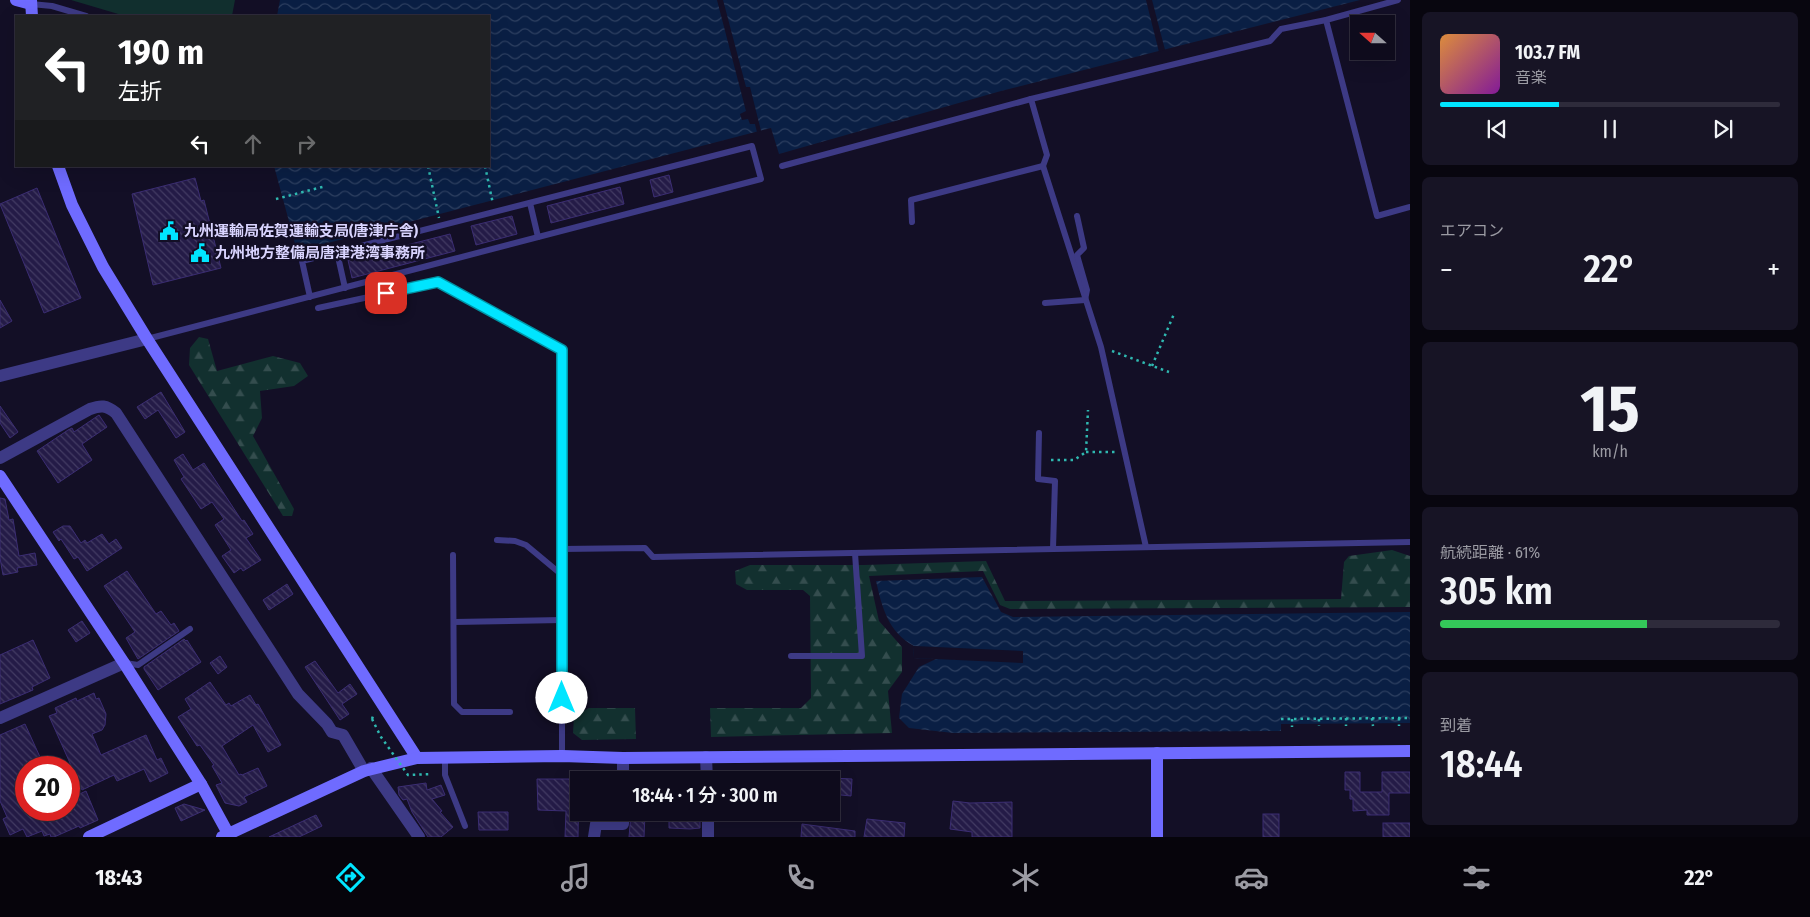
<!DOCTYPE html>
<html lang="ja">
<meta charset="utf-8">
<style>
body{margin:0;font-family:"Fira Sans Condensed","Noto Sans JP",sans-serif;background:#171425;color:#f1f3f6;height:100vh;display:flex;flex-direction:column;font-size:19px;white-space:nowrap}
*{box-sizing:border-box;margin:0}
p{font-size:16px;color:#9b9ba3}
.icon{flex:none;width:28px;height:28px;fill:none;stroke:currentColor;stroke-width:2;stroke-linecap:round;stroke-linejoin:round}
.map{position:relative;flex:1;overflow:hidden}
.panel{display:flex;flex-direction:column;gap:12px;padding:12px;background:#08060f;width:400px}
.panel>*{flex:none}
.hud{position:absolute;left:15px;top:15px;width:475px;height:152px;border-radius:0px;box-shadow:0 5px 20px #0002,0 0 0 1px #2e2b3b;background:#202124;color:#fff;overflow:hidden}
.needle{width:32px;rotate:291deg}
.buttons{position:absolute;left:1350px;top:15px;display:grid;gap:10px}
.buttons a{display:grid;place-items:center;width:45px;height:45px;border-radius:0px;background:#0e0b1c;box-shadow:0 5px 20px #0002,0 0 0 1px #2e2b3b;font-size:25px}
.speed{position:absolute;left:15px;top:756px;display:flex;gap:10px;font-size:25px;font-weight:700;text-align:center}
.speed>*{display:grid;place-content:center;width:65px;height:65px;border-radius:50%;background:#0e0b1c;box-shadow:0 5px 20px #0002,0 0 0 1px #2e2b3b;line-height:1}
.speed .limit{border:8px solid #d22;background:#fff;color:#111}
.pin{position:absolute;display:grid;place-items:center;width:42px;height:42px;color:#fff;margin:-21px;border-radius:10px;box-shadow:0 2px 8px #0006}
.me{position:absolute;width:55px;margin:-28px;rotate:0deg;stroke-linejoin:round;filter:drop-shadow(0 0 4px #0008)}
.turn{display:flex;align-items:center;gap:18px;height:105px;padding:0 20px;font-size:22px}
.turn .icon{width:65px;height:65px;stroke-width:2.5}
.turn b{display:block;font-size:35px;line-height:42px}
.lanes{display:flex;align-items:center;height:48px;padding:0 20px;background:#0003;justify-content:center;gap:25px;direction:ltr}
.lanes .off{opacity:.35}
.big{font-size:38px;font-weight:600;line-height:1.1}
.panel .tile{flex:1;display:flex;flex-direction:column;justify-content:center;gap:8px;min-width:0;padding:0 18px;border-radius:8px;background:#171425}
.panel .dial{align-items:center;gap:0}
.dial b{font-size:65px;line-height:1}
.song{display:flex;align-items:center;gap:15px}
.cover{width:60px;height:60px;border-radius:8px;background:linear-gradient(135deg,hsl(30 70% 55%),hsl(290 70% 35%))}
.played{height:5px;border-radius:2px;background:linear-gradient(90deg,#00e5ff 35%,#2e2b3b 35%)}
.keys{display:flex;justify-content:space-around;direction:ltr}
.heat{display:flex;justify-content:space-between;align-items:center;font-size:28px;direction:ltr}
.charge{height:8px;border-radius:4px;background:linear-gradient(90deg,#34c759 61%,#2e2b3b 0)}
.trip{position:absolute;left:570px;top:771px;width:270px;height:50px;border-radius:0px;background:#0e0b1c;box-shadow:0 5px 20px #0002,0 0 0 1px #2e2b3b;font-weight:600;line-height:50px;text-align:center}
.dock{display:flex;height:80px;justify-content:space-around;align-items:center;background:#06040b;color:#9b9ba3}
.dock .icon{width:35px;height:35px}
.dock .on{color:#00e5ff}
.dock b{font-size:22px;color:#f1f3f6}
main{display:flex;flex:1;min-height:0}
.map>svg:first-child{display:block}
</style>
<main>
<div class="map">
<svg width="1410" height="837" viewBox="0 0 1410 837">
<defs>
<pattern id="forest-firs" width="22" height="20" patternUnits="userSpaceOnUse" patternTransform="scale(1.25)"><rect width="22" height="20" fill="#12302f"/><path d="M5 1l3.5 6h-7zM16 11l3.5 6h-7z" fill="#344d4e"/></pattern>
<pattern id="water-waves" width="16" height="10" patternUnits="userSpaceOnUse" patternTransform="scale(1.25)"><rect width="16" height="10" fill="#0a1f44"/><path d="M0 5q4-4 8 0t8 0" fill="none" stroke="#2d3f60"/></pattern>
<pattern id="building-back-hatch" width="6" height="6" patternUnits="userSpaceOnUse" patternTransform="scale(1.25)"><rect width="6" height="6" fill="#241b47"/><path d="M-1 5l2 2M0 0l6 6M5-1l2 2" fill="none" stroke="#433b63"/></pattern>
</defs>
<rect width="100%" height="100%" fill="#130f26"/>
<!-- green -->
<polygon fill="#12302f" points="71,0 235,0 232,16 125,16"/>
<!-- forest -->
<g fill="url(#forest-firs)">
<polygon points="199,337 208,339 217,371 273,356 300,363 308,376 294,386 260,391 262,418 253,436 294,509 292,516 283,516 189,365 190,348"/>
<polygon points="1392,550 1410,556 1410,607 1010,609 1000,605 983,571 869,576 879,621 902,647 902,672 888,691 892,733 711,737 710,708 801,708 811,698 810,596 803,590 747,590 736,584 735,571 750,565 864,565 986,561 1005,601 1341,599 1344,562 1349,556"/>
<polygon points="589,708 635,708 636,739 582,740 573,733 574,716"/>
</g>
<!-- water -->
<g fill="url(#water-waves)">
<polygon points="280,0 1360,0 1001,91 779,154 771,128 297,251 274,166 489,166 489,16 277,16"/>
<path d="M982,577L1001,612L1013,617L1410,612V723L1281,724V731L953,733L909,728L899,718L902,694L919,667L936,659L913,658L914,646C888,632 882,607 876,581Z"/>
</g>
<!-- pier -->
<g fill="#130f26">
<polygon points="717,0 723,0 746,87 750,87 761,131 757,132 755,124 750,124 748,119 742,120 740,114 746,111"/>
<polygon points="1146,0 1152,0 1165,50 1159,52"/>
<polygon points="914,646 1023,651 1023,663 913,658"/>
</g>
<!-- building -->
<g fill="url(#building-back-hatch)" stroke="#3b2d73">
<polygon points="669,175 673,192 654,197 650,180"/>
<polygon points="195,178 201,201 204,200 221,268 153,285 132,194"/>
<polygon points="620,187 624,204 551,223 547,206"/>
<polygon points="37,188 81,298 44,313 0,204"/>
<polygon points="512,216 517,234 476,245 471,226"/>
<polygon points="450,234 455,251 352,278 348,260"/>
<polygon points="0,300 12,321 0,328"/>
<polygon points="161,392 185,432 176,438 158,410 145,419 137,407"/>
<polygon points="0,406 18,432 10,438 0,423"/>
<polygon points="99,415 107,427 82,444 92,460 58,483 37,451 68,430 72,428 74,432"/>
<polygon points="183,454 193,470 204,463 242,521 244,520 253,534 246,538 261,560 243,571 241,568 234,573 222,556 231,550 215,525 224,519 212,502 201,509 181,479 184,477 174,460"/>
<polygon points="0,498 5,499 9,520 13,519 19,556 35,553 37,565 17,568 18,572 3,575 0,558"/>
<polygon points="63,526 70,526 81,543 85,540 87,543 102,534 109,544 116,539 122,548 87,571 78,557 74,559 61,539 59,541 53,532"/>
<polygon points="127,571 156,614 161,611 171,625 174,623 179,631 138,659 126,638 135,632 104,586"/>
<polygon points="287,584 293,594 269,610 263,600"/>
<polygon points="82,621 90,633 76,642 68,630"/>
<polygon points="184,639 186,641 187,640 201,662 158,690 144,669 144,667"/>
<polygon points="33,640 50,678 32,687 33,690 0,704 0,655"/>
<polygon points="220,656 227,667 218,674 210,663"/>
<polygon points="315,661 338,693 350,684 357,694 342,704 349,714 340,720 305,667"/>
<polygon points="210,682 226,705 229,703 231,706 250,695 256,705 258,704 281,745 268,752 253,725 222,746 239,775 241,774 242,775 258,768 267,786 244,797 247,802 239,806 225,803 216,785 222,783 212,766 214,765 200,745 197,746 178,717 191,709 185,699"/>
<polygon points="94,693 96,699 99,698 106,714 105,725 102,730 92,734 101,755 146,735 157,760 161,758 168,773 150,782 144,769 117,781 114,775 82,790 49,716 57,713 55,708 76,698 77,701"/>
<polygon points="25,724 45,768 26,768 26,810 69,810 69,799 86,791 98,820 80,828 79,826 54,837 51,837 50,834 44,836 42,831 27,837 23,829 10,835 3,819 7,817 0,801 0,735"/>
<polygon points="1345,772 1360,772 1360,792 1382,792 1382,772 1410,772 1410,793 1389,793 1389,815 1367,815 1367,810 1353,811 1353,799 1350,799 1350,790 1345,790"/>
<polygon points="831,778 852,779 851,796 831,794"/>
<polygon points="537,779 579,779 578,837 565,837 566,811 538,810"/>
<polygon points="426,783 427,790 441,785 445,795 432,799 442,811 440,812 453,827 441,837 428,837 412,812 407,799 403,800 399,795 398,787"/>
<polygon points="953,801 970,803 1012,802 1012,837 972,837 972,832 950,829"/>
<polygon points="184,804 205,810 181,821 175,808"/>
<polygon points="478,812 508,812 508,830 479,830"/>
<polygon points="669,812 700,812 700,828 690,829 669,828"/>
<polygon points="631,814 645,814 644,837 629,837"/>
<rect x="1263" y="814" width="16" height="23"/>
<polygon points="316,815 322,826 299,837 269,837"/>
<polygon points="867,819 905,823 904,837 864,837"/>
<rect x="1383" y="823" width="27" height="14"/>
<polygon points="802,824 855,831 855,837 801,837"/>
</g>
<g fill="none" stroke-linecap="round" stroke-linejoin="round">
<!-- path -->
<g stroke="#2fb8b0" stroke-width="2.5" stroke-dasharray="2.5 4" stroke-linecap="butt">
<polyline points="428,166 439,218"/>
<polyline points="485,166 493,204"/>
<polyline points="276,199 326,186"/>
<polyline points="1112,351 1169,372"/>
<polyline points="1152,366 1174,314"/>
<polyline points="1086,452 1117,452"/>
<polyline points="1051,460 1074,460 1086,452 1088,410"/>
<polyline points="1346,718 1346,726"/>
<polyline points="1372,718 1373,726"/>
<polyline points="1399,718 1399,726"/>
<polyline points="372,719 374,713"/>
<polyline points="1281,719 1410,718"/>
<polyline points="1292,719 1292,727"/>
<polyline points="1319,719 1319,726"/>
</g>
<!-- lane -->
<g stroke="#3d3a85" stroke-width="6">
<polyline points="31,4 52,6 86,16"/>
<polyline points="1326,20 1377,216 1410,207"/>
<polyline points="1031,99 1047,155 1043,166"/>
<polyline points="782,166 1031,99 1270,41 1281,29 1326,20 1398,0"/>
<polyline points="530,203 538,237"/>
<polyline points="912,222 911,200 1043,166 1101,347 1146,547"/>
<polyline points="337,252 345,288"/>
<polyline points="1045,303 1085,300 1087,290 1077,255 1084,248 1077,216"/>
<polyline points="318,308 438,282 562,350 562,756"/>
<path d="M147,339C352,286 556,232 761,179L752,146L302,261L310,297"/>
<polyline points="1039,433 1038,479 1055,481 1053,549"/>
<polyline points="497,540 515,541 526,545 562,575"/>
<polyline points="562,549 645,548 653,557 1410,542"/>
<polyline points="453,555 454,704 462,712 510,712"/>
<polyline points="454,622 562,620"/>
<polyline points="791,656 862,656 855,553"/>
<polyline points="125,663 138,665 190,629"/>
<polyline points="445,757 445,775 465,826"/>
</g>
<!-- street -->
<g stroke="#3d3a85" stroke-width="12">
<polyline points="0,376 147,339"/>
<path d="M0,458L90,409C101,405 106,405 116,413L298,694L327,724L332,732L343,735L364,771"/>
<polyline points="0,718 124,663"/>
<polyline points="706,757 707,780"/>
<polyline points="371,768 419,837"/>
<polyline points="623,780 623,758"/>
<polyline points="708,812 708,837"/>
<polyline points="594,837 596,824 623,824 623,812"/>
</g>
<!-- secondary -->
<g stroke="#6f6bff" stroke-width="12">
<polyline points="16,0 31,4"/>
<polyline points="31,0 32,16"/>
<polyline points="58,166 72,205 103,267 147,339 417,758"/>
<polyline points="0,476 124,663 201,784 230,837"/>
<polyline points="1157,753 1157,837"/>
<polyline points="89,837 201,784"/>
<polyline points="222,837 364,771 417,758 562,756 623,758 1410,751"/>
</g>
<!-- path-bridge -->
<polyline stroke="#2fb8b0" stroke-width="2.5" stroke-dasharray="2.5 4" stroke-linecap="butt" points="372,719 381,737 408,775 432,774"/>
</g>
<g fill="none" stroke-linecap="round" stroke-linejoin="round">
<!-- route casing -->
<g stroke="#0095a6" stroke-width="12">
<polyline id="route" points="386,293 438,282 562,350 562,698"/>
</g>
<!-- route -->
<use href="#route" stroke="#00e5ff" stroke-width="9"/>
</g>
<!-- icons -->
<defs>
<g id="civic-bare" transform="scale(1.5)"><path d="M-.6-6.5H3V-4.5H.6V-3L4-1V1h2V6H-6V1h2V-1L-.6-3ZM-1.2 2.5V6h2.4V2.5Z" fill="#00e5ff" stroke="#130f26" stroke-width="2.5" paint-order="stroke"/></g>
</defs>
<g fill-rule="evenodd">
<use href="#civic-bare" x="169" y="231"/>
<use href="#civic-bare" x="200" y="253"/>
</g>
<g text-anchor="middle" stroke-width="5" stroke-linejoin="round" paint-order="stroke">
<!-- poi labels -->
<g font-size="15" font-weight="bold" fill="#d9d4ff" stroke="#130f26" text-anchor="start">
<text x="184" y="236">九州運輸局佐賀運輸支局(唐津庁舎)</text>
<text x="215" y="258">九州地方整備局唐津港湾事務所</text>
</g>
</g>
</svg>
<div class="buttons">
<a><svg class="needle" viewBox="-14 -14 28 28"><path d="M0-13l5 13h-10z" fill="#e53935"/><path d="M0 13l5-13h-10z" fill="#9b9ba3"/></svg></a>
</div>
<div class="speed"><div class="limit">20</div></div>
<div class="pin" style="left:386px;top:293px;background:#d93025"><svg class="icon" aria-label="arrive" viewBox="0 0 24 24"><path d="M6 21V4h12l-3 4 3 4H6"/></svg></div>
<svg class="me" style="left:562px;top:698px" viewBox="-20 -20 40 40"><circle r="19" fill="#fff"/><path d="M0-13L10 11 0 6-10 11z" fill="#00e5ff"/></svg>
<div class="trip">18:44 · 1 分 · 300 m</div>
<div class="hud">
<div class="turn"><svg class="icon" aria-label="left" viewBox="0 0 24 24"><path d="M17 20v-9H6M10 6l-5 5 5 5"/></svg><div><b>190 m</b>左折</div></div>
<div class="lanes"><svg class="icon" aria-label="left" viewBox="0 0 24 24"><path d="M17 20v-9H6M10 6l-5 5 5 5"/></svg><svg class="icon off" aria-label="ahead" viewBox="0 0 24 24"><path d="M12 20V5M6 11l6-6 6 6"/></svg><svg class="icon off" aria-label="right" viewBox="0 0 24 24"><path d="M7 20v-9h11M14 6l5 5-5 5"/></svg></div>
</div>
</div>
<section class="panel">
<div class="tile">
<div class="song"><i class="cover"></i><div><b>103.7 FM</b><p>音楽</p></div></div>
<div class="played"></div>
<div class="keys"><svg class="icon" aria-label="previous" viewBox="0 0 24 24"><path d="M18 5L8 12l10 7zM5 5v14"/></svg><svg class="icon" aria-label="pause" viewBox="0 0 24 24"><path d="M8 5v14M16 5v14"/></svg><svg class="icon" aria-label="next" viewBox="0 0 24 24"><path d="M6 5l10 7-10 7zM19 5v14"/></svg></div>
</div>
<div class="tile"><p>エアコン</p>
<div class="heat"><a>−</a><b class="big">22°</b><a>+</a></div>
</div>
<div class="tile dial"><b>15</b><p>km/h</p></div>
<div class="tile"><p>航続距離 · 61%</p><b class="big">305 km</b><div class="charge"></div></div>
<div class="tile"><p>到着</p><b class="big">18:44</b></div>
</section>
</main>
<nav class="dock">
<b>18:43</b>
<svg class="icon on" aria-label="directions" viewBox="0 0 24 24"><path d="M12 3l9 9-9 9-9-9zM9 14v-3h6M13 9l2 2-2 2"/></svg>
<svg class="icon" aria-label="music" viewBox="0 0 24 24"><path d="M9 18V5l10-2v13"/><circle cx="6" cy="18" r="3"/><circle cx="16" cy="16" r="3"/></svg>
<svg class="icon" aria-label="phone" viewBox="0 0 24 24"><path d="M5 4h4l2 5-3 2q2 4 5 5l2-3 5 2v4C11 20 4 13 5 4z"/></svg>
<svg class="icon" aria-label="climate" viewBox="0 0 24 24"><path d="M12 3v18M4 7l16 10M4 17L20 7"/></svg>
<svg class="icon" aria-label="car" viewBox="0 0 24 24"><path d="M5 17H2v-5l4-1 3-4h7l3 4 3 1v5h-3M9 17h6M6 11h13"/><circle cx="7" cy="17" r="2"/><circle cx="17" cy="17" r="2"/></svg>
<svg class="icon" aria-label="filters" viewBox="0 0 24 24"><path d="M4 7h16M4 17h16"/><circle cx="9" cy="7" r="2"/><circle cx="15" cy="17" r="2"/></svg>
<b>22°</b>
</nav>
